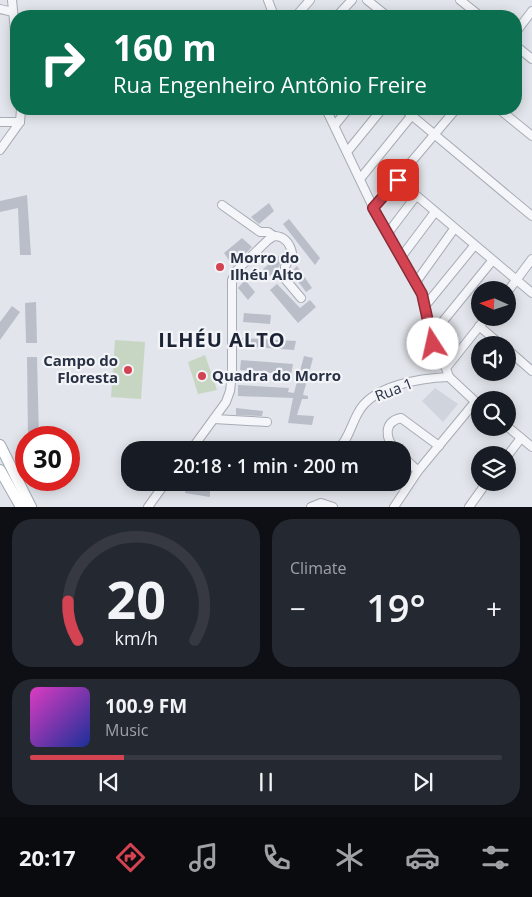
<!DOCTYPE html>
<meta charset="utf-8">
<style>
body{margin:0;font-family:"Open Sans",sans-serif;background:#242831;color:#f1f3f6;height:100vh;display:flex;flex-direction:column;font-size:19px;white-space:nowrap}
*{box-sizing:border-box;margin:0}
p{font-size:16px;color:#9ea1a6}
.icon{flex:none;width:28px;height:28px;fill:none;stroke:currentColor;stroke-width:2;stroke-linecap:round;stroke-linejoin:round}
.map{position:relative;height:507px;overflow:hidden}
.panel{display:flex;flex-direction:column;gap:12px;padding:12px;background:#0d0f14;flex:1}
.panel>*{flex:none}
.hud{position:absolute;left:10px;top:10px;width:512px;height:105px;border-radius:20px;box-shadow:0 2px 12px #0003;background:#0b6e4f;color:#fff;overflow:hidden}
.needle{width:32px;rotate:273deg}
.fabs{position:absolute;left:471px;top:281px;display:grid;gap:10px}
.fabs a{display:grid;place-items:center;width:45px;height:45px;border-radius:50%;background:#171b24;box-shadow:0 2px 12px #0003;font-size:25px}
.speed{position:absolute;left:15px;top:426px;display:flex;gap:10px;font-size:25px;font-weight:700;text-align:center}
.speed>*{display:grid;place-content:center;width:65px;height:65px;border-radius:50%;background:#171b24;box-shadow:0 2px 12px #0003;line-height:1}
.speed .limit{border:8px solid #d22;background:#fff;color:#111}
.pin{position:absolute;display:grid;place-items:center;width:42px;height:42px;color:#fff;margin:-21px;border-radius:10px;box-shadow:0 2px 8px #0006}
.me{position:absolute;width:55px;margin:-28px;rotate:350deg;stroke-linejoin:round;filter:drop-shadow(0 0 4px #0008)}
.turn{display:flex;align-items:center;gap:18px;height:105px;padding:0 20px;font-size:22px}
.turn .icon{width:65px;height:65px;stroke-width:2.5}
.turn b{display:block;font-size:35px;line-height:42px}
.big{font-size:38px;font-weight:600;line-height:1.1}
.panel .card{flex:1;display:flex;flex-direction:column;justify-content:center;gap:8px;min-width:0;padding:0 18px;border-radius:20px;background:#242831}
.panel .dial{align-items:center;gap:0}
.dial svg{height:130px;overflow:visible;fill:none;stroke:#363941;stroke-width:7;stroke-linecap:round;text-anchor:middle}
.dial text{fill:#f1f3f6;stroke:none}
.song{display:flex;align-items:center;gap:15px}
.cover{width:60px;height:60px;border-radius:8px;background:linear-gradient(135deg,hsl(310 70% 55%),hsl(230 70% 35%))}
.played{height:5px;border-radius:2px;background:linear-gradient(90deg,#d44352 20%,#363941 20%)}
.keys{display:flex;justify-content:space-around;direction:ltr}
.heat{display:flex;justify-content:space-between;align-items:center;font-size:28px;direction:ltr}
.panel .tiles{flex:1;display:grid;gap:12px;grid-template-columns:1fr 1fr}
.card:last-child{grid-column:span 2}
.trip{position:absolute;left:121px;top:441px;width:290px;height:50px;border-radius:20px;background:#171b24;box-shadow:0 2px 12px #0003;font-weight:600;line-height:50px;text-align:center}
.tab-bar{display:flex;height:80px;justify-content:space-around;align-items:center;background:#090b0e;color:#9ea1a6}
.tab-bar .icon{width:35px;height:35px}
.tab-bar .selected{color:#d44352}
.tab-bar b{font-size:22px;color:#f1f3f6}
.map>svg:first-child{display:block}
</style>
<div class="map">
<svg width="532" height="507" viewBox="0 0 532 507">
<rect width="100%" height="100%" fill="#e2e5eb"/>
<!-- built -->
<polygon fill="#d0d4dd" points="435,388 458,404 443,422 422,401"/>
<!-- green -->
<g fill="#c7d5c3">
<polygon points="115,340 145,342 141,399 111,397"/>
<polygon points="205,355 217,390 198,394 188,362"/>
</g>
<!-- building -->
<g fill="#b9bec9">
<polygon points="27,195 31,255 20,255 18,208 0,212 0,201"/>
<polygon points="269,203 274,211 259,224 251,217"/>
<polygon points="289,219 320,258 315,265 283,224"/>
<polygon points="242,238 252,247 233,266 224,253"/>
<polygon points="284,252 279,267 270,276 263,269"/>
<polygon points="297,266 312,288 306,292 291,272"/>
<polygon points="245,280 255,292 248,300 238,288"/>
<polygon points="277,284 300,308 310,300 316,307 298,323 270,290"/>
<polygon points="36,302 37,343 26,343 25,303"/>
<polygon points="12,306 20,312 0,340 0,322"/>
<polygon points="244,313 271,315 270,324 243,322"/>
<polygon points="242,338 296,341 294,350 242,346"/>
<polygon points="304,356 313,358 303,395 308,396 308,399 302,399 297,415 314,416 312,425 288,423 293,398 238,396 238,385 289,388 288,392 294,393"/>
<polygon points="27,357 37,357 39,438 28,438"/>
<polygon points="241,360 293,364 291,375 240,370"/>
<polygon points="236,408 263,411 262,416 236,415"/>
<polygon points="186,486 210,487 210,497 185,493"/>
</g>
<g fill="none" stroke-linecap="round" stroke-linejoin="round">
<!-- minor casing -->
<g stroke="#a7acb6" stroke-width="10">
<g id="minor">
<polyline points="12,0 16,41"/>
<polyline points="268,0 274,16"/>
<polyline points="367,0 387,16"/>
<polyline points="460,0 480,16"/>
<polyline points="0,9 13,12"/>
<polyline points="296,16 310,0"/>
<polyline points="337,16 352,0"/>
<polyline points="516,32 532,11"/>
<polyline points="516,46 532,59"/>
<polyline points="326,109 373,207 422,294 433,344 446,368"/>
<polyline points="404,109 532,216"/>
<polyline points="499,109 532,136"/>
<polyline points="0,122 20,122"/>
<polyline points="335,125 348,109"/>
<polyline points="0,150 20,122 21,109"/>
<polyline points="347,152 382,109"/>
<polyline points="360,179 412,115"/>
<polyline points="398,180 532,293"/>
<polyline points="222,205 260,232 268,232 274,236"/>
<polyline points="373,207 456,109"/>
<polyline points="388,233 416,196"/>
<polyline points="402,256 435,212"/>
<polyline points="416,282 454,229"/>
<polyline points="508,291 532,259"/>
<polyline points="425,306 474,246"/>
<polyline points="479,326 501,345"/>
<polyline points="431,336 492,261"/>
<polyline points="508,350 532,371"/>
<polyline points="480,406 449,377 446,368 486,318"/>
<polyline points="214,419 267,422"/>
<polyline points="508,427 532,447"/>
<path d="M191,450L226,402L230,391L232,374V280L236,271L268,240L274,236C284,236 290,243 292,253L285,267V279L301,298"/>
<path d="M337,450C348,441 351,425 358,413C372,385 422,378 449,377"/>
<path d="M396,450C385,439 383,422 401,418L439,446"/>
<polyline points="508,455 521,438"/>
<polyline points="402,456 418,471"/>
<polyline points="148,507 166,482"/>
<polyline points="311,507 321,503 333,507"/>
<polyline points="394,507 418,471 475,402"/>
<polyline points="469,507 487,482"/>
</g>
</g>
<!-- major casing -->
<g stroke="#a1a9b7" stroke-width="12">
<g id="major">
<polyline points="0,445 31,507"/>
<polyline points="0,470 21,507"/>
</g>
</g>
<!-- minor -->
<use href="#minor" stroke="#f5f6f9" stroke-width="8"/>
<!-- major -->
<use href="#major" stroke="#fff" stroke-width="10"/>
</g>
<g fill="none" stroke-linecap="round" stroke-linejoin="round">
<!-- route casing -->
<g stroke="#8a2c35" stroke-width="12">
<polyline id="route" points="398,180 373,208 422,294 433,344"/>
</g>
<!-- route -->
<use href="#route" stroke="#d44352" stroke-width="9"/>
</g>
<!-- markers -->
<g fill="#d44352" stroke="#f2f4f8" stroke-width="2">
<circle cx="220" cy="267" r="5"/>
<circle cx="128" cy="370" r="5"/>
<circle cx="202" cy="376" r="5"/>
</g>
<g text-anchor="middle" stroke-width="4.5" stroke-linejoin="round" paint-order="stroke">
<!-- poi labels -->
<g font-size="15" font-weight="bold" fill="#293244" stroke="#f2f4f8" text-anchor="start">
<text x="230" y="263">Morro do<tspan x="230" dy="17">Ilhéu Alto</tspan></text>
<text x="118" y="366" text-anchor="end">Campo do<tspan x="118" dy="17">Floresta</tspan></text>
<text x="212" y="381">Quadra do Morro</text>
</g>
<!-- street labels -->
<g font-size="15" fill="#293244" stroke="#f2f4f8">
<text transform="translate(394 390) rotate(-21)" y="5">Rua 1</text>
</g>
<!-- district labels -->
<g font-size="20" font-weight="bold" letter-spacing="1" fill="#1b2335" stroke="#f2f4f8">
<text x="222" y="347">ILHÉU ALTO</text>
</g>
</g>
</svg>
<div class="fabs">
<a><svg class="needle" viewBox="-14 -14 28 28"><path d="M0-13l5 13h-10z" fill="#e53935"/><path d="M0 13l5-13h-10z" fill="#9ea1a6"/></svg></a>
<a><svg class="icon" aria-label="sound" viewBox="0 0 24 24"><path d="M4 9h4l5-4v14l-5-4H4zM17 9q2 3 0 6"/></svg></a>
<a><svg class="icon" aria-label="search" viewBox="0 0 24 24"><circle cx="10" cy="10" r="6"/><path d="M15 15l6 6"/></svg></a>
<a><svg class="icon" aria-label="layers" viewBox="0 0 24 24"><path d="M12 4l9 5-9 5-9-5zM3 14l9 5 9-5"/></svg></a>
</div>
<div class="speed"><div class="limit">30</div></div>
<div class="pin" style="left:398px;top:180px;background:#d93025"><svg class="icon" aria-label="arrive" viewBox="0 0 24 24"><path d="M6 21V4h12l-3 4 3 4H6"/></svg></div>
<svg class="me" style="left:433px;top:344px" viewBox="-20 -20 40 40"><circle r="19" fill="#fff"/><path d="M0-13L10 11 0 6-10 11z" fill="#d44352"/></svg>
<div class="trip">20:18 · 1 min · 200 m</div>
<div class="hud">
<div class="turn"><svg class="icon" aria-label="right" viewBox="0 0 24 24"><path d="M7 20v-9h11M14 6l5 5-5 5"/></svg><div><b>160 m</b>Rua Engenheiro Antônio Freire</div></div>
</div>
</div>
<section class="panel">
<div class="tiles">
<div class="card dial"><svg viewBox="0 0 100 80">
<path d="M14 69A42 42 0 1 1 86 69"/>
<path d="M14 69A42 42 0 0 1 8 45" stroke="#d44352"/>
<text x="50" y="56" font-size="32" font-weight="700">20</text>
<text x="50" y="72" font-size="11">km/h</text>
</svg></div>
<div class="card"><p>Climate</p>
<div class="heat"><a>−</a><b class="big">19°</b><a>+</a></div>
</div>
<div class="card">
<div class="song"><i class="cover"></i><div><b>100.9 FM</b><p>Music</p></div></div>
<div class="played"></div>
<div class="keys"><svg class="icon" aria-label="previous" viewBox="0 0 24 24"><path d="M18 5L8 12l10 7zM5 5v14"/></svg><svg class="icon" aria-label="pause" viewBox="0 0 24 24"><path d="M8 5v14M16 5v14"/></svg><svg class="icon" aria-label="next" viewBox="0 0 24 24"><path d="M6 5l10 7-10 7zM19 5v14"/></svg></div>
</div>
</div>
</section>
<nav class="tab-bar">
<b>20:17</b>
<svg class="icon selected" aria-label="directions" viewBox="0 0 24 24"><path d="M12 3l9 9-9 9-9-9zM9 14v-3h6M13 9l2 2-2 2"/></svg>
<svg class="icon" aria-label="music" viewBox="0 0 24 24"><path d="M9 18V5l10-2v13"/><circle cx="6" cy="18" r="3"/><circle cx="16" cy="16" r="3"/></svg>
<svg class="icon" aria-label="phone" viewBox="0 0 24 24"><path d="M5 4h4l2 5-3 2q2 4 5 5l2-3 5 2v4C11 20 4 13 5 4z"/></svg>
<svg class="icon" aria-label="climate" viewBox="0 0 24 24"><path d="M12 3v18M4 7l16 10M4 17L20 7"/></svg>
<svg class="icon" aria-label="car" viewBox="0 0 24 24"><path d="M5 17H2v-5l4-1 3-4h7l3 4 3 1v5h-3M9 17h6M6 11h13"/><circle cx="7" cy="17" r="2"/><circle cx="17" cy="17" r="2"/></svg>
<svg class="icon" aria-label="filters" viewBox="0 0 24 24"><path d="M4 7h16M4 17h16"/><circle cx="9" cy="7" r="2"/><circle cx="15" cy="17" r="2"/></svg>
</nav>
